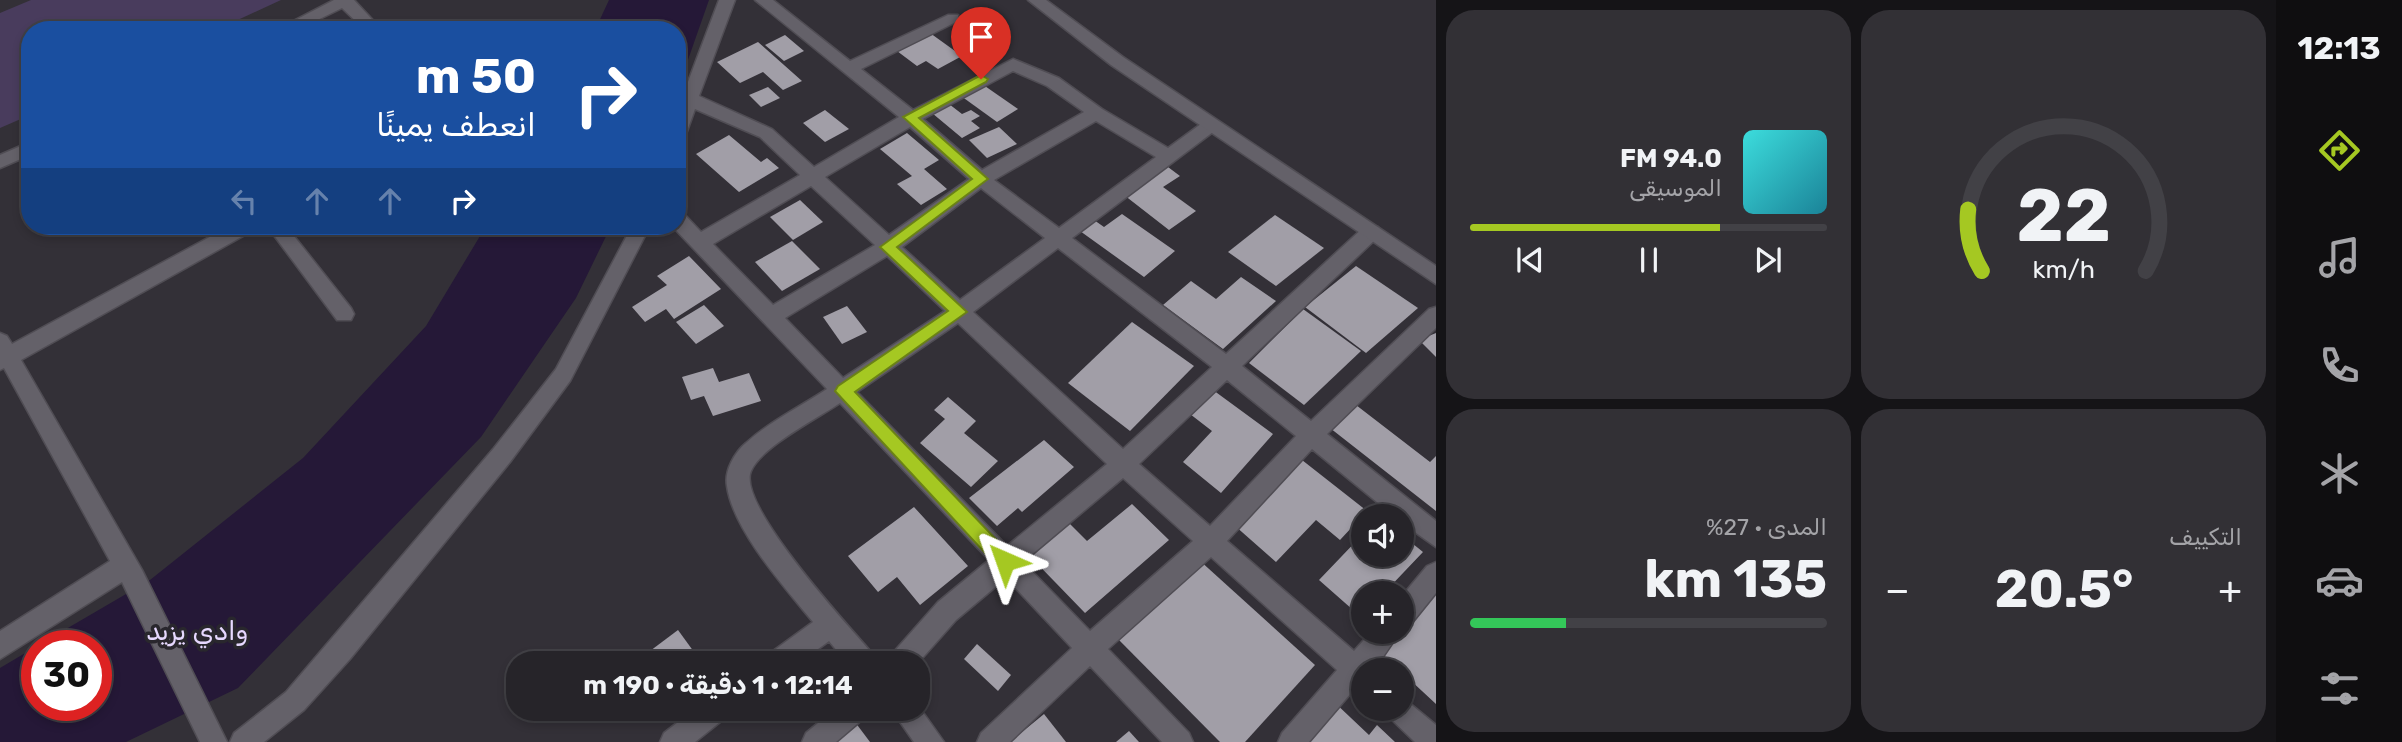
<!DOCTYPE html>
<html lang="ar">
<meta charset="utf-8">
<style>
body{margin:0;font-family:Rubik,Vazirmatn,sans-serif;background:#323035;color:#f1f3f6;direction:rtl;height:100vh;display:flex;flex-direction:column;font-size:26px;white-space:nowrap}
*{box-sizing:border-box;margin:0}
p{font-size:23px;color:#a4a4a8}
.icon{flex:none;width:38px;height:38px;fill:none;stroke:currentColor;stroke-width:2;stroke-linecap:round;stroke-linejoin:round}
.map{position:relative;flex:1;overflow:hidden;direction:ltr}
.sheet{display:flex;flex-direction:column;gap:10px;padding:10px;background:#151417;width:840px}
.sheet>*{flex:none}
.guide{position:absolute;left:21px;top:21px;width:665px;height:214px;border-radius:28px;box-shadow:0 4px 10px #0003,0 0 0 2px #424146;direction:rtl;background:#1a4fa0;color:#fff;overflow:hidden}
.fabs{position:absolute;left:1351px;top:504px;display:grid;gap:14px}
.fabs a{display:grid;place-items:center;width:63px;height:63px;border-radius:50%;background:#262429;box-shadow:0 4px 10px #0003,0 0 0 2px #424146;font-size:35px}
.speed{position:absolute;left:21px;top:630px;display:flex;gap:14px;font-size:35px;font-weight:700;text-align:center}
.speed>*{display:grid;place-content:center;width:91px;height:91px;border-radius:50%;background:#262429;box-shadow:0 4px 10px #0003,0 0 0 2px #424146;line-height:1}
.speed .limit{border:10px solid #d22;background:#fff;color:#111}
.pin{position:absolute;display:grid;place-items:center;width:60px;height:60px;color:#fff;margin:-72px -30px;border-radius:50% 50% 50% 0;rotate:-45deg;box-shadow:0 0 7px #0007}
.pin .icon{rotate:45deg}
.me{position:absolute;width:77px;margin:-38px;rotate:317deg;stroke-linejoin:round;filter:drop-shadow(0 0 5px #0008)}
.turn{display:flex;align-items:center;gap:24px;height:147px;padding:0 35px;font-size:32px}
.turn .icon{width:91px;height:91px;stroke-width:2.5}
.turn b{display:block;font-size:49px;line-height:60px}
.lanes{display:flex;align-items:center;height:66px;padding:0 35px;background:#0003;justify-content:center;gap:35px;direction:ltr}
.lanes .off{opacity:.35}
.big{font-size:52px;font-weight:700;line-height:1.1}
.sheet .card{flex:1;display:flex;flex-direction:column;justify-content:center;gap:10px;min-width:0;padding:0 24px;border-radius:28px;background:#323035}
.sheet .dial{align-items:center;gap:0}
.dial svg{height:182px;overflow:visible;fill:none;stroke:#424146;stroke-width:7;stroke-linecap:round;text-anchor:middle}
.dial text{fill:#f1f3f6;stroke:none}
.song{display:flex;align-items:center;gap:21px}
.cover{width:84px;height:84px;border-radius:10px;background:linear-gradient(135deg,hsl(180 70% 55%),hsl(190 70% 35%))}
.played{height:7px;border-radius:4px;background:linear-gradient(90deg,#a5c822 70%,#424146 70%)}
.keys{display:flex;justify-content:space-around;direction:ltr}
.heat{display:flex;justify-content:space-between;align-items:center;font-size:38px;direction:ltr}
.charge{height:10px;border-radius:5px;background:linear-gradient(90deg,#34c759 27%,#424146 0)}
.sheet .tiles{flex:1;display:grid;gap:10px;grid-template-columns:repeat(2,1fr)}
.trip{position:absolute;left:506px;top:651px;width:424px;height:70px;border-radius:28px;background:#262429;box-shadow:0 4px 10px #0003,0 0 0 2px #424146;font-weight:700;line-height:70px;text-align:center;direction:rtl}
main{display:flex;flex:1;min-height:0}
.dock{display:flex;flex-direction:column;width:126px;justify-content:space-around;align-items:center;background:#0f0e10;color:#a4a4a8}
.dock .icon{width:49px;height:49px}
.dock .selected{color:#a5c822}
.dock b{font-size:32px;color:#f1f3f6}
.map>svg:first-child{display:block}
</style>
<main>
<nav class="dock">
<b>12:13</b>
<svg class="icon selected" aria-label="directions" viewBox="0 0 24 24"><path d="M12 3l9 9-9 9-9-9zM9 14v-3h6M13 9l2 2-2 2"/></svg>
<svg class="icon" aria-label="music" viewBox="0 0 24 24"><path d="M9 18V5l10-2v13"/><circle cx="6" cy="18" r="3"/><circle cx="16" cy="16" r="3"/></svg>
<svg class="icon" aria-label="phone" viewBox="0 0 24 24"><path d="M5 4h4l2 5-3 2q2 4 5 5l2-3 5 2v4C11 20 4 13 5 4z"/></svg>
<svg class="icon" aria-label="climate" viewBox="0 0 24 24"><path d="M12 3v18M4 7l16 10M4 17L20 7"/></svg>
<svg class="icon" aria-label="car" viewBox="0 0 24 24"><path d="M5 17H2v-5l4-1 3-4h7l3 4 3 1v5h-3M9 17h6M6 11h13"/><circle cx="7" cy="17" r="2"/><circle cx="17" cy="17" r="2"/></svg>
<svg class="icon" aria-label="filters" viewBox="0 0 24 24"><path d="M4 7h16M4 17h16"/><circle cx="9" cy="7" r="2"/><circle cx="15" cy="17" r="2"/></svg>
</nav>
<section class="sheet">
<div class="tiles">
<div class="card dial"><svg viewBox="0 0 100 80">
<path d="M14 69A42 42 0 1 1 86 69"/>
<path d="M14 69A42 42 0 0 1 8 42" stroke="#a5c822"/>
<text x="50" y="56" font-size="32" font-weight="700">22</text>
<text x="50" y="72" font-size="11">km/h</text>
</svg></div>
<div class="card">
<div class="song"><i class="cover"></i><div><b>94.0 FM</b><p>الموسيقى</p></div></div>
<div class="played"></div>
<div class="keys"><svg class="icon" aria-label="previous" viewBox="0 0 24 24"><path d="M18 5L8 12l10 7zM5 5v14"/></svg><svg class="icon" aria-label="pause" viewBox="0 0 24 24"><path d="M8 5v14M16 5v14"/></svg><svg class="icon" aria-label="next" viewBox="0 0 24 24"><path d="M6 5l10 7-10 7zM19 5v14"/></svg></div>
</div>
<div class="card"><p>التكييف</p>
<div class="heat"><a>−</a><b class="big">20.5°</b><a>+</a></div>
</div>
<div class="card"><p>المدى · 27%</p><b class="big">135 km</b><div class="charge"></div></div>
</div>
</section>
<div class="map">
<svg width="1436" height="742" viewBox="0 0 1436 742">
<rect width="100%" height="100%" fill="#333037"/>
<!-- green -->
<polygon fill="#493c5d" points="31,0 281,0 216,30 30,30 30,115 0,128 0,13"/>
<!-- water -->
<g fill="#251837">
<polygon points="609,0 709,0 677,91 677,30 595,30"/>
<polygon points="486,226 611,226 576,298 481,437 238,688 126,742 0,742 0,668 37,646 37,705 96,705 96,646 37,646 150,580 303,458 426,326"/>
</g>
<!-- building -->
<g fill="#a19ea7">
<polygon points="930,33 962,56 938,69 926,61 917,66 897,51"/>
<polygon points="785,35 804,51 784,61 765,45"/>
<polygon points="758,42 802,81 783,90 763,72 740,83 717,62"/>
<polygon points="982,84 1018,109 997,122 961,96"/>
<polygon points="768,87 780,98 761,107 749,95"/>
<polygon points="949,104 962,114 971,110 980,116 971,121 980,128 962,138 932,113"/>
<polygon points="825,110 849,129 825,142 803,123"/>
<polygon points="999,127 1017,144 987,158 969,140"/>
<polygon points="907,133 939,160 924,169 947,189 921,205 897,184 912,176 880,149"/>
<polygon points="729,135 761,162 767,158 779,168 739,192 696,154"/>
<polygon points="1168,167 1180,176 1163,187 1196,211 1169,230 1124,195"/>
<polygon points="800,200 823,222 793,240 770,217"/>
<polygon points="1122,214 1175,251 1144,277 1080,231 1094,220 1104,227"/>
<polygon points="1275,215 1324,248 1276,286 1228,252"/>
<polygon points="792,241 820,269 782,291 755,262"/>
<polygon points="689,256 721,289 674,319 666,309 645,322 632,307 667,285 657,276"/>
<polygon points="1356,266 1418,308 1366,353 1305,307"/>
<polygon points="1241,277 1276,301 1223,349 1163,305 1191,281 1216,299"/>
<polygon points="704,305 724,326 696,344 676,322"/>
<polygon points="847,306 867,332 842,344 823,317"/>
<polygon points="1303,309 1361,351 1304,405 1249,363"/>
<polygon points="1132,322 1194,366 1130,431 1068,383"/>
<polygon points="1436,333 1436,357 1419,340"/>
<polygon points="713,368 719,382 749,373 761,401 713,416 704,396 691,400 682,377"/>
<polygon points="1213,390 1273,434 1221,493 1183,462 1212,431 1190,414"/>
<polygon points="948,397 976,421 964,433 998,461 971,487 920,443 945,419 934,410"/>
<polygon points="1356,405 1430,462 1436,456 1436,511 1330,428"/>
<polygon points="1044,440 1074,467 1022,512 1018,508 997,526 969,498"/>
<polygon points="1302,460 1367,511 1340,540 1316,520 1276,562 1234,525"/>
<polygon points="1132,504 1169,540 1085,613 1023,549 1063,517 1087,541"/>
<polygon points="914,507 968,566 920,605 897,577 878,592 848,556"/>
<polygon points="1363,534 1363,555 1402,555 1402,535 1423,552 1384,593 1363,593 1361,617 1319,580"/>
<polygon points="1198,559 1315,665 1245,742 1220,742 1117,638"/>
<polygon points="1436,585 1436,704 1381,653 1422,609 1418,604"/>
<polygon points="678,630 702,663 640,663 638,660"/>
<polygon points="977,644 1011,675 998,691 964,659"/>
<polygon points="1332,700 1369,735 1377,725 1395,742 1294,742"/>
<polygon points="1044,714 1066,742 1010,742"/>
<polygon points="855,722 870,742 831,742"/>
<polygon points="1129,731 1139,742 1116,742"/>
</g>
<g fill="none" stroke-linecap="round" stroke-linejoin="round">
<!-- street casing -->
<g stroke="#504d54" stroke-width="3">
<g id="street">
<polygon points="334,0 354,0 382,30 365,30 342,8 297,30 276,30"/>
<path d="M719,0H735L699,96L772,129L814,167L899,117L755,0H773L850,61L948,15H958V21L861,69L913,110L1013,59L1059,78L1102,109L1168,148L1205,121H1217L1220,125L1217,129L1072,238L1226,354L1364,227H1378L1380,232L1378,237L1242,366L1311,421L1429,309L1436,307V328L1327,434L1436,521V547L1402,523V516H1394L1312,449L1227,541L1354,651L1371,632H1400L1374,670H1363V689L1357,686L1309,742H1278L1282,733L1337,670L1211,557L1108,649L1189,733L1193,742H1162L1090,666L1010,742H977L981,733L1072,648L1006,578L956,620L917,664L888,663L892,654L938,602L989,560L840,403C818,418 761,447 751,471C736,504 849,627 873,654L877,663H847L829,641L799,663H765L769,654L813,622C785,588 733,530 727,486C724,471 735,452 746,443C769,422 801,406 827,389L672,226H677V212L684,214L701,232L800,175L760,137L695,109L686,134L677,140V111ZM1013,71L1047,86L1084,112L982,170L923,119ZM1096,121L1156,157L1059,228L994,180ZM910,127L969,179L889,235L825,177ZM811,186L875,245L773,305L713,244ZM981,188L1045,238L960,300L902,247ZM1058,248L1212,367L1123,449L973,312ZM887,256L945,311L843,378L785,318ZM958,323L1107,464L1007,546L857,392ZM1227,380L1296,436L1210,526L1139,464ZM1123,478L1193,541L1090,631L1023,562Z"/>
<polygon points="30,142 30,155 0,168 0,155"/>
<polygon points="230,226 254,226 252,231 21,360 142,570 227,742 200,742 122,582 0,659 0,631 110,561 4,368 0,370 0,333 7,336 12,344"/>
<polygon points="267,226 286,226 351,308 354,314 351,320 337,320"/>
<polygon points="632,226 650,226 570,381 510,462 350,659 304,710 264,742 230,742 234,733 286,692 494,448 556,369"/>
<polygon points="1436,562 1436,593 1411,624 1402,627 1402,596 1427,566"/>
<polygon points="1402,697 1436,725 1436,742 1415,742 1390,718 1386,709 1402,709"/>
<polygon points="917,704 944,742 914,742 891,709 917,709"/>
<polygon points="695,709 729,709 725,718 695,742 660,742 664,733"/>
<polygon points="835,709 868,709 864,718 836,742 802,742 806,733"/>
</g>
</g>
<!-- secondary casing -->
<g stroke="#504d54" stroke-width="3">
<polygon id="secondary" points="1028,0 1046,0 1123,57 1436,266 1436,284 1111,65"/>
</g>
<!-- street -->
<use href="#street" fill="#646169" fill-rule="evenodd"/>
<!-- secondary -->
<use href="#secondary" fill="#646169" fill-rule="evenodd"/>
</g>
<!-- route -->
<polygon fill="#a5c822" stroke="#6b8216" stroke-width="2" points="981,75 988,79 986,82 919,118 988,179 897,247 967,312 855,392 1011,555 1014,561 1011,567 1005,570 998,567 835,391 838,386 948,311 880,247 972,179 903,117"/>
<g text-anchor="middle" stroke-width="7" stroke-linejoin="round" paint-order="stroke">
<!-- water labels -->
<g font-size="26" font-style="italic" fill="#e6d8fe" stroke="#29272d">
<text x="197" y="640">وادي يزيد</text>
</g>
</g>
</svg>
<div class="fabs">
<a><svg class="icon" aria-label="sound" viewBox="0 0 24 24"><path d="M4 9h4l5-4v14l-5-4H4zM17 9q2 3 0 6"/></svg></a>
<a>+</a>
<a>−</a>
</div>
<div class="speed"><div class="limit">30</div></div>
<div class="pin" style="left:981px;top:79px;background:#d93025"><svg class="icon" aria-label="arrive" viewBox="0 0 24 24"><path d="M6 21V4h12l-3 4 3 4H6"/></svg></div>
<svg class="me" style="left:1005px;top:561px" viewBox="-20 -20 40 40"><path d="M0-17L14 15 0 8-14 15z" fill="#a5c822" stroke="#fff" stroke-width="4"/></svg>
<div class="trip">12:14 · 1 دقيقة · 190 m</div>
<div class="guide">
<div class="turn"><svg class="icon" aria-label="right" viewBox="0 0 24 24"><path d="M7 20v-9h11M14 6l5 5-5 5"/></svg><div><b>50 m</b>انعطف يمينًا</div></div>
<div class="lanes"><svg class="icon off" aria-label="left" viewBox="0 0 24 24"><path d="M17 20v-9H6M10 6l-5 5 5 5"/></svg><svg class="icon off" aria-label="ahead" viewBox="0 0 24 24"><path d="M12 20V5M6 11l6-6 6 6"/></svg><svg class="icon off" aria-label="ahead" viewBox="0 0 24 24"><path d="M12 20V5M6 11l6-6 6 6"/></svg><svg class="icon" aria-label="right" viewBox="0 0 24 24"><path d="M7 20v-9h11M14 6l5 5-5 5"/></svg></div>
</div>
</div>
</main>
